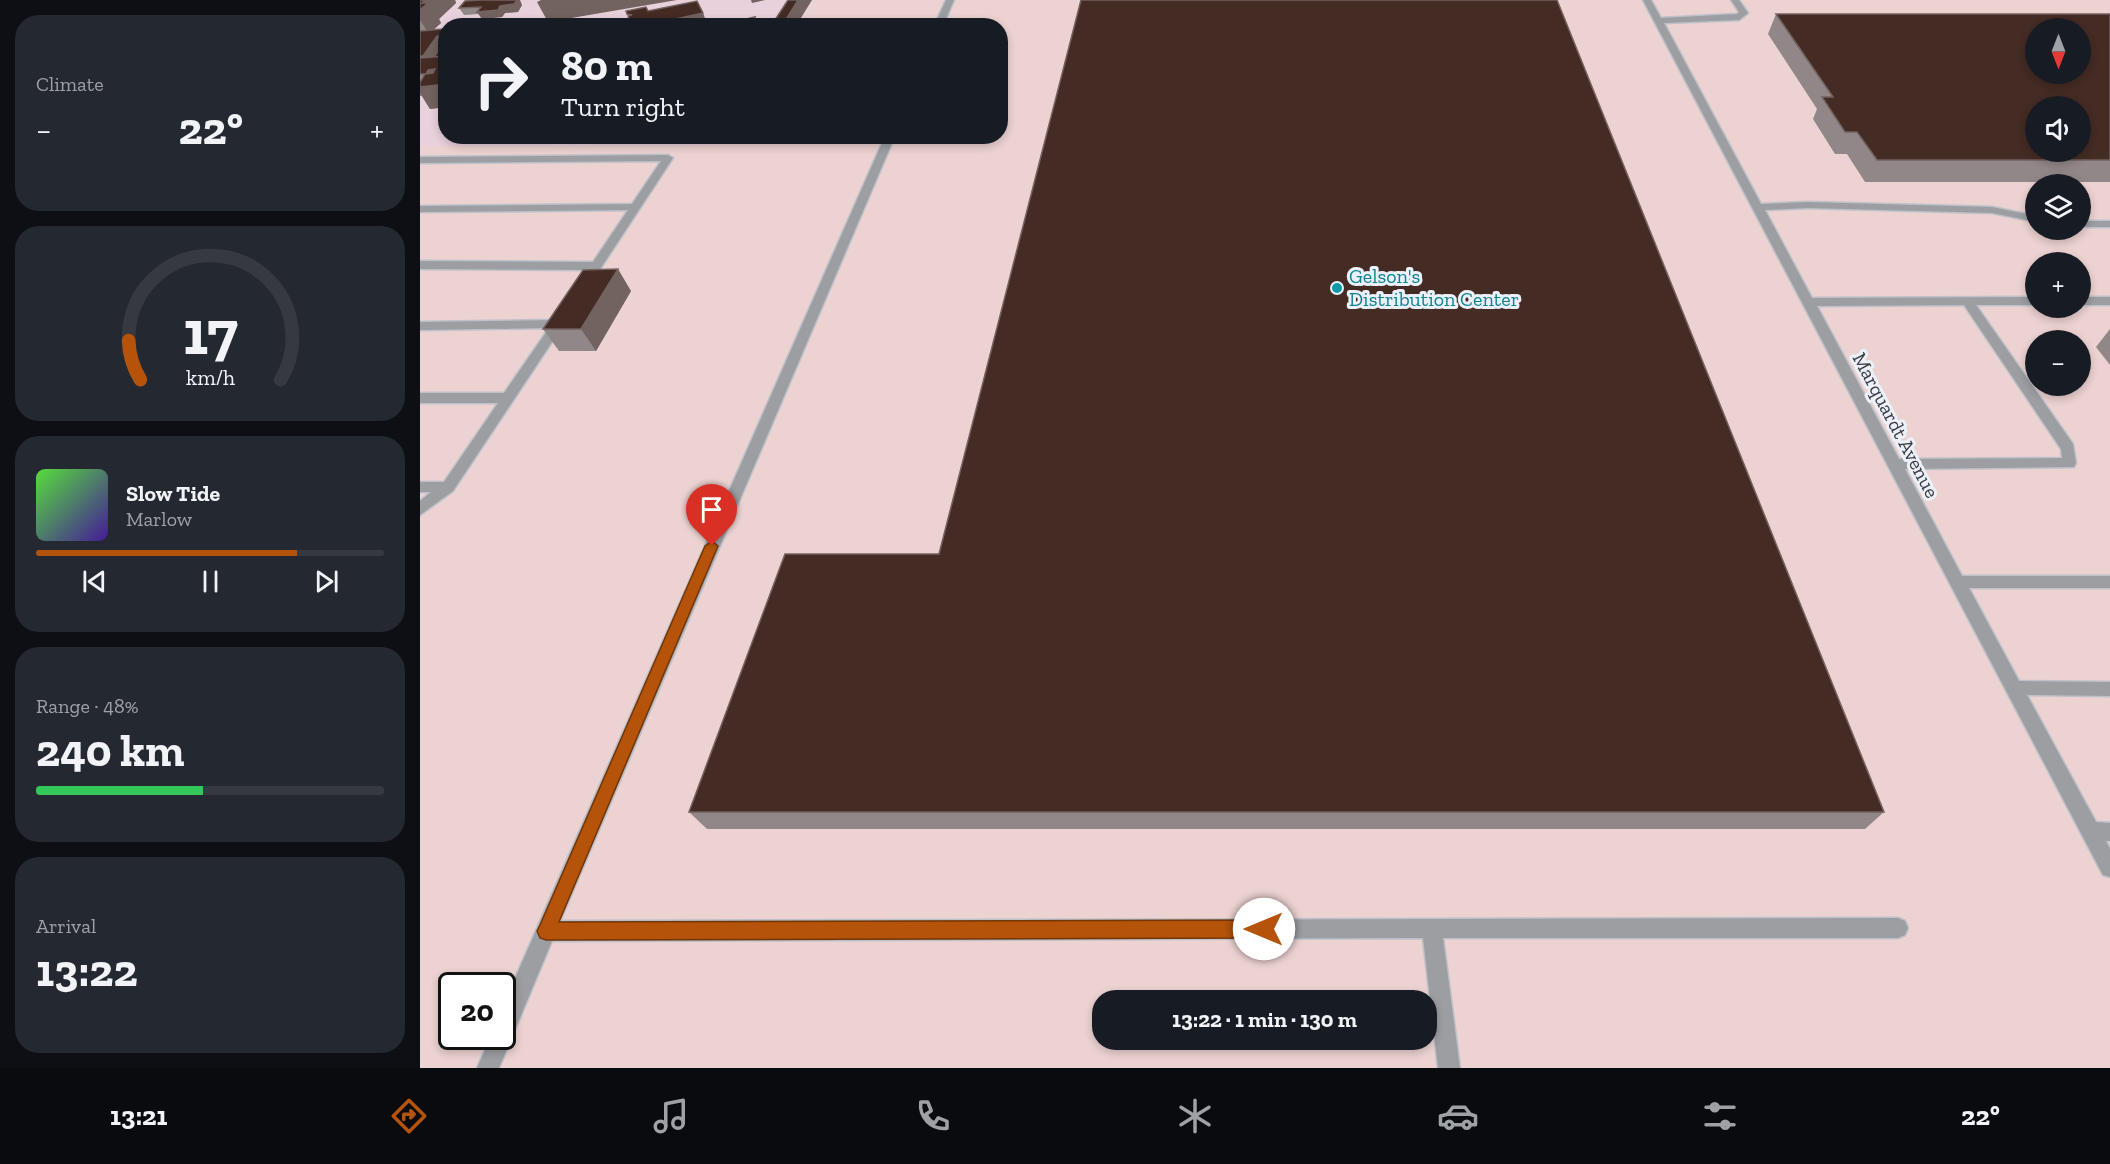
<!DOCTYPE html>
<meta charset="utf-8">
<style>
body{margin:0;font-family:"Zilla Slab",serif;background:#242831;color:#f1f3f6;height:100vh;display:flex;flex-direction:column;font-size:22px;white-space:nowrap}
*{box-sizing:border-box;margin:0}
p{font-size:20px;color:#9ea1a6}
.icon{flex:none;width:33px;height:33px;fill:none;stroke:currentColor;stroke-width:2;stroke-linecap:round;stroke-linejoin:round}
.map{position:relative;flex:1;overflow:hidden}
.side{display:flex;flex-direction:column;gap:15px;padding:15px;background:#0d0f14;width:420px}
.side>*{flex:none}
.top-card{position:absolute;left:18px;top:18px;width:570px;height:126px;border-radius:24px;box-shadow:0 3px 9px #0003;background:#171b24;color:#f1f3f6;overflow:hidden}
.needle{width:39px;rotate:180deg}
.buttons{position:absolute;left:1605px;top:18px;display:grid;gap:12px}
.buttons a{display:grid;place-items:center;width:66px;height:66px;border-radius:50%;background:#171b24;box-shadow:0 3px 9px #0003;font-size:30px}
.speed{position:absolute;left:18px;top:972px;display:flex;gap:12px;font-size:30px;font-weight:700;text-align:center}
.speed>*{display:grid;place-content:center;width:78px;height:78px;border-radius:50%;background:#171b24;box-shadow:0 3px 9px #0003;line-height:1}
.speed .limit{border:3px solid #111;border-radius:9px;background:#fff;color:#111}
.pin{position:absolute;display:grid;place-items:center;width:51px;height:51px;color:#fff;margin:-62px -26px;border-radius:50% 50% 50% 0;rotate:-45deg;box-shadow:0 0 6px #0007}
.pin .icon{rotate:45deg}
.me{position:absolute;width:66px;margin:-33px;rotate:270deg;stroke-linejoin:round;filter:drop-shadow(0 0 4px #0008)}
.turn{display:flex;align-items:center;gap:21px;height:126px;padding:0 24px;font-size:27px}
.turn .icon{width:78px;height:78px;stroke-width:2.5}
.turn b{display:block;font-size:42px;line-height:51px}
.big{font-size:45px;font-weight:800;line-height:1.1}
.side .widget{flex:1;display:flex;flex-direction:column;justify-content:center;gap:9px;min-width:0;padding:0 21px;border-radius:24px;background:#242831}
.side .dial{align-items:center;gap:0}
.dial svg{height:156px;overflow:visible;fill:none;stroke:#363941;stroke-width:7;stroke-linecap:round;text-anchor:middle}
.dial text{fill:#f1f3f6;stroke:none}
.song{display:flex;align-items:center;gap:18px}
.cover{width:72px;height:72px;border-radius:9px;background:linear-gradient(135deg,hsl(110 70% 55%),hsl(260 70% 35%))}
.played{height:6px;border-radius:3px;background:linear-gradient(90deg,#b45309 75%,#363941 75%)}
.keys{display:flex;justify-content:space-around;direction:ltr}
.heat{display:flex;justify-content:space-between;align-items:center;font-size:33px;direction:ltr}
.charge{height:9px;border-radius:4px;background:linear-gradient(90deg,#34c759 48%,#363941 0)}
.trip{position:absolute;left:672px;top:990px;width:345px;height:60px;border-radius:24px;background:#171b24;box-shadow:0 3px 9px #0003;font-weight:800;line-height:60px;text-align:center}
.menu{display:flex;height:96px;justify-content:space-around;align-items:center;background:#090b0e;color:#9ea1a6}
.menu .icon{width:42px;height:42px}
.menu .current{color:#b45309}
.menu b{font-size:27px;color:#f1f3f6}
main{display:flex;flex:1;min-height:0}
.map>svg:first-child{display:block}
</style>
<main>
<section class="side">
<div class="widget"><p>Climate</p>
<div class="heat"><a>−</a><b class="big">22°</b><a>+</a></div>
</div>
<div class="widget dial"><svg viewBox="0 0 100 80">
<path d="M14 69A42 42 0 1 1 86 69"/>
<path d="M14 69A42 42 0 0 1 8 49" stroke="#b45309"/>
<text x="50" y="56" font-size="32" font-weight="700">17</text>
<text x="50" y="72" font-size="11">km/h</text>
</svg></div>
<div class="widget">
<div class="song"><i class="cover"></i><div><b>Slow Tide</b><p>Marlow</p></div></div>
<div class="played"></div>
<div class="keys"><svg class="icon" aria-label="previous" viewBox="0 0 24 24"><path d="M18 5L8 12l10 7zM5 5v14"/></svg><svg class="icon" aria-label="pause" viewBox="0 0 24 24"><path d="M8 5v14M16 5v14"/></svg><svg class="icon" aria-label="next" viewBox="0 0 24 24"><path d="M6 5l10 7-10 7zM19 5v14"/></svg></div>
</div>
<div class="widget"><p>Range · 48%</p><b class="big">240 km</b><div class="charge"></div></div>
<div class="widget"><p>Arrival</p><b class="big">13:22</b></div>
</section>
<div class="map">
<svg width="1690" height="1068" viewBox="0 0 1690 1068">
<rect width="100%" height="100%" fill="#dfe3ec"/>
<!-- commercial -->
<polygon fill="#e9d1dc" points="0,0 394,0 378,25 26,26 26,136 310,137 305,145 0,146"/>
<!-- industrial -->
<path fill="#ecd2d1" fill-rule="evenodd" d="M394,0H1690V1068H0V146L304,145L310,136H580V26L378,25ZM1616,28H1660V74H1616ZM1616,106H1660V152H1616ZM1616,184H1660V230H1616ZM1616,262H1660V308H1616ZM1616,340H1660V386H1616ZM32,986H82V1036H32ZM682,1000H1006V1040H682Z"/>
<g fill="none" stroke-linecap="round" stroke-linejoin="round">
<!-- minor casing -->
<g stroke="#bec1c9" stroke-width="3">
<g id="minor">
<polygon points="526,0 534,0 523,26 514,26"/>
<path d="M1223,0H1231L1241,18L1317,14L1319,12L1311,0H1319L1328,13L1319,20L1244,23L1341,204L1388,202L1572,207L1616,216V222L1572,213L1388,208L1345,210L1392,298L1616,297V305H1556L1653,444L1656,463L1654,467L1485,469L1542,576H1690V588H1549L1599,681L1690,682V696L1607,695L1676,822L1690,823V841H1686L1690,849V877L1683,875ZM1544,305L1641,449L1642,458L1479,459L1397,306Z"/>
<polygon points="465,136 475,136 140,921 1478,918 1485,921 1488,928 1485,935 1478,938 1023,938 1040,1068 1018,1068 1003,938 132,941 79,1068 57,1068 71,1036 82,1036 82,1008"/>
<polygon points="248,155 253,158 167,289 159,289 157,286 168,270 0,269 0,261 173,262 208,210 0,212 0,206 212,204 241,161 0,163 0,157"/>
<rect x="1660" y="221" width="30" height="6"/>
<rect x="1660" y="297" width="30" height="8"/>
<polygon points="140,317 146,321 33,491 0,515 0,501 11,492 0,492 0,482 24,482 78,403 0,403 0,393 84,393 129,328 0,330 0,322 134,320"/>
</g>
</g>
<!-- minor -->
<use href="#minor" fill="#9c9ea2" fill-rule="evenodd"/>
</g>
<!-- wall -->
<g fill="#928788">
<polygon points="0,0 35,0 36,3 19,19 21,23 13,30 23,29 26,26 26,107 10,109 2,96 0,96"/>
<polygon points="102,5 98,12 85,13 82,17 62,19 59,14 44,15 39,8"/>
<polygon points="1356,14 1690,14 1690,182 1445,182 1427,154 1415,154 1393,119 1397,109 1348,34"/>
<polygon points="283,136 312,136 307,143 286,143"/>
<polygon points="211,291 176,351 139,351 123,329"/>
<polygon points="1690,329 1690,365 1676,347"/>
<polygon points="519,554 1464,812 1445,829 287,829 269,812"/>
</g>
<!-- shaded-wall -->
<g fill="#726260">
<polygon points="5,0 35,0 36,3 19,19 21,23 9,34 0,20 0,10 2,3"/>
<polygon points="97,0 100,0 102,5 98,12 85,13 82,17 62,19 57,12 80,6"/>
<polygon points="121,0 257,0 128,22 117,2"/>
<polygon points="331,0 345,0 332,3"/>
<polygon points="378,0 392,0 376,26 362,26"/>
<polygon points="283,13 288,26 224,26 233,23"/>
<polygon points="335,17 338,26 330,26"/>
<polygon points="17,36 26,50 15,69 26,84 26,107 10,109 0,93 0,87 6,74 8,70 11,69 3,56"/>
<polygon points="305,136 312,136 307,143"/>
<polygon points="198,269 211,291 176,351 161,329"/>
</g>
<!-- building -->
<g fill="#442b24" stroke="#726260" stroke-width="1.5" fill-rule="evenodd">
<polygon points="0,0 5,0 2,3 8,3 0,10"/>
<polygon points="60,0 97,0 94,4 80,6 78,10 57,12 61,7 39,8 45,1"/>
<polygon points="368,0 378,0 362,26 351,26"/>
<polygon points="661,0 1137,0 1464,812 269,812 365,554 519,554"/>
<polygon points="277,1 283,13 224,26 212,26 208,16 212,15 207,14 206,11 226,7 228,11"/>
<path d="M1356,14H1690V160H1457L1437,132H1425L1402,97H1413ZM1616,28H1660V74H1616ZM1616,106H1660V152H1616Z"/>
<polygon points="335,17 330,26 298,26"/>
<polygon points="203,19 204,24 193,26 184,26 183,23"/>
<polygon points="51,22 48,26 26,26 28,23"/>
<polygon points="26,26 26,36 17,36 3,56 0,56 0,31 23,29"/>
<polygon points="26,46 26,56 14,57 21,47"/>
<polygon points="26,56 26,84 0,87 0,82 5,74 13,73 15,69 8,70 6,74 0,74 0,58"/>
<polygon points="198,269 161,329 123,329 163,270"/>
</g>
<!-- route -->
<polygon fill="#b45309" stroke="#753606" stroke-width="1.5" points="292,541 298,546 139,922 844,920 851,922 853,929 851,935 844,938 126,940 120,938 117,931 120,925 285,546"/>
<!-- markers -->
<circle fill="#0f9aa8" stroke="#ecf0f9" stroke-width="2" cx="917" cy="288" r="6"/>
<g text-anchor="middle" stroke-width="6" stroke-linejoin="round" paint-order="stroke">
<!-- culture labels -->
<g font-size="20" fill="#0d838f" stroke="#ecf0f9" text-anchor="start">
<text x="929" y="283">Gelson's<tspan x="929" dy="23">Distribution Center</tspan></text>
</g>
<!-- street labels -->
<g font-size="20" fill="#393b3f" stroke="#ecf0f9">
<text transform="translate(1476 425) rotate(62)" y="7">Marquardt Avenue</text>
</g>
</g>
</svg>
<div class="buttons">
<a><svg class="needle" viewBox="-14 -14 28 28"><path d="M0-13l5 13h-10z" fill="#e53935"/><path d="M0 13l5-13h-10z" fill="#9ea1a6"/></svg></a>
<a><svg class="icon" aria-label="sound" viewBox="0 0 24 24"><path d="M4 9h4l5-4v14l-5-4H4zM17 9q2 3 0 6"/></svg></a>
<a><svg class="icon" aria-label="layers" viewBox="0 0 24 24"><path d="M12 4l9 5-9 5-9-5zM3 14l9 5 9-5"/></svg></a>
<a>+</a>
<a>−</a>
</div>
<div class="speed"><div class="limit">20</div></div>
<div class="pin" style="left:292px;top:546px;background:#d93025"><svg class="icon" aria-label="arrive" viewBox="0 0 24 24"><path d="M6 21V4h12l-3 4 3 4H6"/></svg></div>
<svg class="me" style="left:844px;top:929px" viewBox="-20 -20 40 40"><circle r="19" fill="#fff"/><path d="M0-13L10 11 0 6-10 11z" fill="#b45309"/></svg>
<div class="trip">13:22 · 1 min · 130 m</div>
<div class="top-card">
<div class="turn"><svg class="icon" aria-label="right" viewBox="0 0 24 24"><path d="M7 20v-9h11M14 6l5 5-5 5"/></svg><div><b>80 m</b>Turn right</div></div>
</div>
</div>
</main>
<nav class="menu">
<b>13:21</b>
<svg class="icon current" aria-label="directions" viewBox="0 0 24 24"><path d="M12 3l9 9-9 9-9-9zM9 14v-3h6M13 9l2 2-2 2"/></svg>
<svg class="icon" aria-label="music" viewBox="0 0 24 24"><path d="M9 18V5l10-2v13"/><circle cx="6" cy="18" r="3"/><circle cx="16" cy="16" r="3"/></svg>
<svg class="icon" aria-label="phone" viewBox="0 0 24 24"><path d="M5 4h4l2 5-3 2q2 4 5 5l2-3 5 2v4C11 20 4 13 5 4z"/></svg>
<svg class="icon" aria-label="climate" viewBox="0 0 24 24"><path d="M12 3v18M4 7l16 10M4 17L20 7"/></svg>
<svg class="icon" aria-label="car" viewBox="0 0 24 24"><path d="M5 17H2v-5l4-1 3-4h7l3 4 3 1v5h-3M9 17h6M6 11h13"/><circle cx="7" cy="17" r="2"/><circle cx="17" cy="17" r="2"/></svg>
<svg class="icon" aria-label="filters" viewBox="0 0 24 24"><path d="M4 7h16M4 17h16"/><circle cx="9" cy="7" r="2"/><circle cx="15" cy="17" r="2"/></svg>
<b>22°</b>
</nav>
